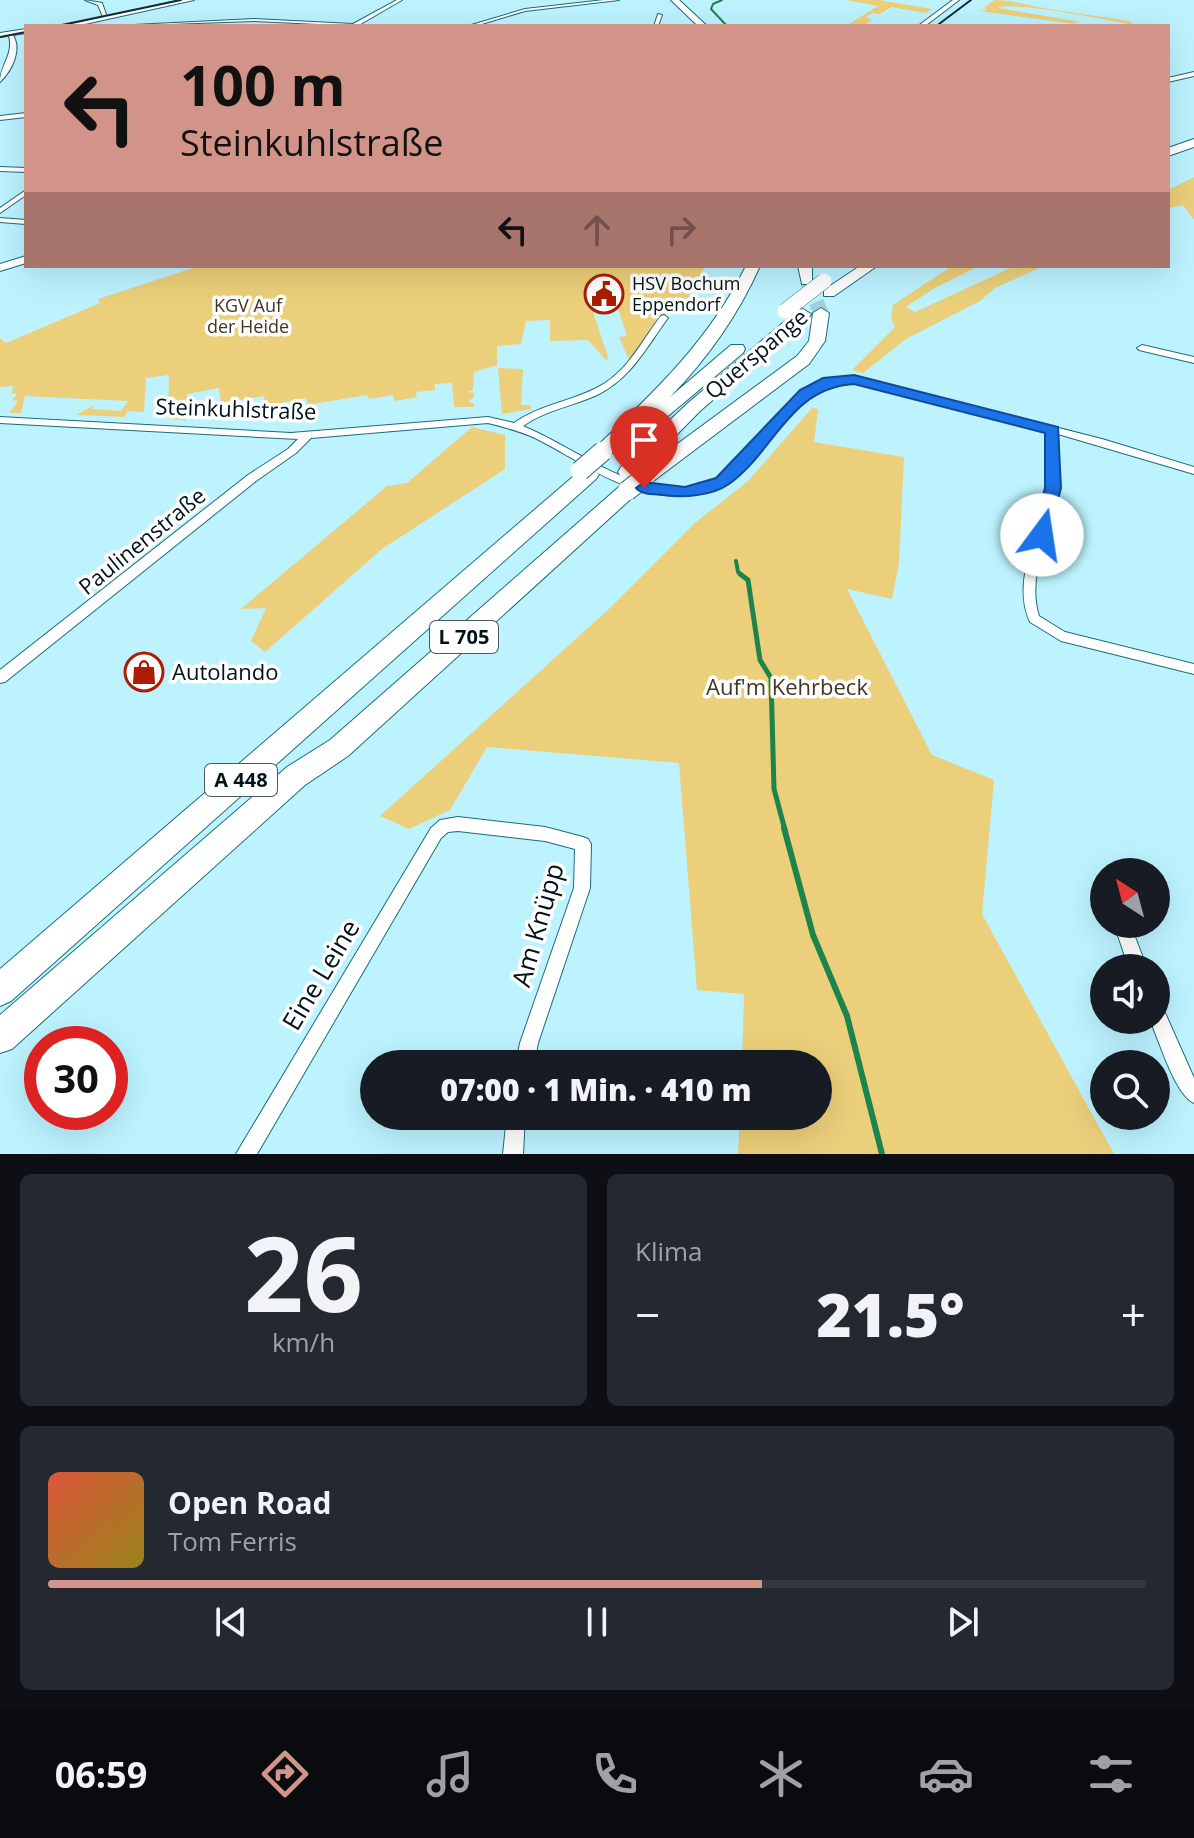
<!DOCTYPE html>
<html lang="de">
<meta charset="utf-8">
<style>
body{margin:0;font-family:"Open Sans",sans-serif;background:#242831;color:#f1f3f6;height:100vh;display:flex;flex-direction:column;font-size:30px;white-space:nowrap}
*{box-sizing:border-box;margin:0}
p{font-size:26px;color:#9ea1a6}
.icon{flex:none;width:44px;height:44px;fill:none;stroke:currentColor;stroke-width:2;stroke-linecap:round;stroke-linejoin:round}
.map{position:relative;height:1154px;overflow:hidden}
.sheet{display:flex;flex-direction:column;gap:20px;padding:20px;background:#0d0f14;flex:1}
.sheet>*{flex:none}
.guide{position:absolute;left:24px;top:24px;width:1146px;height:244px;border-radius:0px;box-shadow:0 8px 32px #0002;background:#d29389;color:#111;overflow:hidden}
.needle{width:52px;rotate:324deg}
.controls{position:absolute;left:1090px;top:858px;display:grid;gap:16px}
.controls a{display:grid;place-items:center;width:80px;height:80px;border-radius:50%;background:#171b24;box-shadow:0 8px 32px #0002;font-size:40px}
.speed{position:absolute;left:24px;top:1026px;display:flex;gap:16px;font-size:40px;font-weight:700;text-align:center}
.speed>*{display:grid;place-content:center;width:104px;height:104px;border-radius:50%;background:#171b24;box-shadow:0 8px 32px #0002;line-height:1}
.speed .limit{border:12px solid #d22;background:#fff;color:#111}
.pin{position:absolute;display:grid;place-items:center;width:68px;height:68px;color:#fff;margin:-82px -34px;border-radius:50% 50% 50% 0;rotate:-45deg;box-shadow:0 0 8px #0007}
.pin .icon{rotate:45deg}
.me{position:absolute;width:88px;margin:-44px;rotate:14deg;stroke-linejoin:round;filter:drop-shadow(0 0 6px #0008)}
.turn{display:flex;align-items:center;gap:28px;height:168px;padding:0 24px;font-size:36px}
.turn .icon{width:104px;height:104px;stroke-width:2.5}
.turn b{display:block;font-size:56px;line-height:68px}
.lanes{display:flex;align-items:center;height:76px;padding:0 24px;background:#0003;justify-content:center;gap:40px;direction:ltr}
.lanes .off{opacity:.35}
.big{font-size:60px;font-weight:800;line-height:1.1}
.sheet .widget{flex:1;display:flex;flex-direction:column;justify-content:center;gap:12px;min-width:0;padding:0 28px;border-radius:12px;background:#242831}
.sheet .dial{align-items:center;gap:0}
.dial b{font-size:104px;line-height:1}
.song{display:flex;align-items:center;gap:24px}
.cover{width:96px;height:96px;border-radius:12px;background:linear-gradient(135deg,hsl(10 70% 55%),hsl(50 70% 35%))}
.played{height:8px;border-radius:4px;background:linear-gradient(90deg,#d29389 65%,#363941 65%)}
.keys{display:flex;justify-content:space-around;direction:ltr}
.heat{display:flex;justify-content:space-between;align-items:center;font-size:44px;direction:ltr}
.sheet .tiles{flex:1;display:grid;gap:20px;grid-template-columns:1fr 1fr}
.widget:last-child{grid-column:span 2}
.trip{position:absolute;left:360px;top:1050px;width:472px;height:80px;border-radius:40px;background:#171b24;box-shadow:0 8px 32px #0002;font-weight:800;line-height:80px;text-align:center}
.menu{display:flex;height:128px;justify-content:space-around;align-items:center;background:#090b0e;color:#9ea1a6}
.menu .icon{width:56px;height:56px}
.menu .on{color:#d29389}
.menu b{font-size:36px;color:#f1f3f6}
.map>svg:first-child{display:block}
</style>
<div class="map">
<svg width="1194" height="1154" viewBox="0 0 1194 1154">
<rect width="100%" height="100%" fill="#bcf3ff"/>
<!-- green -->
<g fill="#ebcf7a">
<polygon points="846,0 879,0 932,9 926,13 891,7 880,14 872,13 866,17 872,20 863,26 846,26 878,6"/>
<path d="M994,0C1012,0 1026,5 1043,8C1072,13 1100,16 1129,21L1134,25C1118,22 1011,0 998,8L1081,22L1072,23L1088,26L980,11L987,10L984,8Z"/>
<polygon points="1194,177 1194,220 1183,205 1168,208 1168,190"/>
<polygon points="199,266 705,266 683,308 657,318 647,338 629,360 619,337 627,336 618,309 593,312 609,360 605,359 588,340 550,341 550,320 526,321 521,344 497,346 497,365 474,372 473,390 468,392 474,393 474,397 468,402 473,403 474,407 454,407 452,383 435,384 435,390 416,392 417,397 395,401 393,395 369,399 367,395 308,405 306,398 266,406 264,396 221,403 219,388 187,394 186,421 168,418 169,375 146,378 144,412 128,411 124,417 76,415 94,405 92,409 121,411 128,401 25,396 21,413 9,413 18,401 12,400 17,394 12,393 13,386 0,387 0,338 6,343 100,303 98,299"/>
<polygon points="952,266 979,266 933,289 906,307 915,312 1015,266 1043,266 995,288 980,301 906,339 863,373 852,370 895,327 891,318 893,305"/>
<polygon points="498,368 523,369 521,405 531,405 531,409 502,414"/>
<polygon points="813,407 818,410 814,442 904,457 899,563 892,599 847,589 932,755 994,780 982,914 1114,1154 738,1154 740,1116 818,1116 818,1064 742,1064 744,994 697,990 679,763 487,747 450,810 409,829 380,816 610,608 696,522 747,482"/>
<polygon points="472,427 505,435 505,469 382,549 265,652 251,641 266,608 241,609 387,486 407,483"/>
</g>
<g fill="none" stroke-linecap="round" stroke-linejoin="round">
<!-- stream-far3 -->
<polyline stroke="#1d844c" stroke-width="2" points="722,0 713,4 711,9 727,26"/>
<!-- stream-far2 -->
<polyline stroke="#1d844c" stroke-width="4" points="736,561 738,572 743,576"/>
<!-- stream-far1 -->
<polyline stroke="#1d844c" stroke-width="5" points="740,574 748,580 760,660 771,678 774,789 785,830"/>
<!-- stream -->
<polyline stroke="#1d844c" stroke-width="6" points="784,828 813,935 847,1016 882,1154"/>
<!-- motorway-tunnel -->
<polyline stroke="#a0d1dc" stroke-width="15" stroke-dasharray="15 8" stroke-linecap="butt" points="807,281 821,313"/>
<!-- minor casing -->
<g stroke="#1b6c7a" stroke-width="2">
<g id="minor">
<polygon points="85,0 102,3 107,17 103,17 98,5"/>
<polygon points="397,0 402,0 359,25 360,26 254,21 113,26 254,19 353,24"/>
<polygon points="604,0 619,0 525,11 475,26 468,26 525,9"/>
<polygon points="658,14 662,15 658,26 654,26"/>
<polygon points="26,113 26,117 0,120 0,116"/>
<polygon points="0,167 26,168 26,172 0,171"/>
<polygon points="26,190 26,195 0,213 0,208"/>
<polygon points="0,218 26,220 26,224 0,222"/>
<path d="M664,315L668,318C647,346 631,379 597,395C573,406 546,410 523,426C568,445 608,477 657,487C734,503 752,428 802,393C818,382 835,379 854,376L1102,439L1194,467V474L1058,434C1059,453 1060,473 1058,491C1051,532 1026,575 1039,616L1065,632L1194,664V674L1061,641L1030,622C1011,581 1039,535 1046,494C1050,474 1048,452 1048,431L854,382C846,383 837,383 830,386C818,390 808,398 799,406C754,448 737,502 663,495C615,490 576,458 535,438C519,431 504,427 488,423L311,438L296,453L256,481L5,682L0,683V670L248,475L288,449L298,439L0,423V417L291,433L488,417L514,423C542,403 577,401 605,383C630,367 643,339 661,316Z"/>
<polygon points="1142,345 1194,357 1194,363 1139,350 1137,348"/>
<polygon points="458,817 545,827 583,837 588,839 591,844 590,888 538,1043 534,1064 516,1064 520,1043 574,888 575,849 545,841 458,831 448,832 441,838 257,1154 236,1154 431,828 440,820"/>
<polygon points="1114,924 1130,924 1147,968 1129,968"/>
<path d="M1156,1003L1162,1006L1194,1078V1103C1175,1095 1159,1040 1150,1020H1156Z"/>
<polygon points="507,1116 525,1116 523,1154 503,1154"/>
</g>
</g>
<!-- tertiary casing -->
<g stroke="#1b6c7a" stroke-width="2">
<g id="tertiary">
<polygon points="953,0 959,0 925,26 918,26"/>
<path d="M12,34C23,48 12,71 0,82C0,65 14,55 9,36Z"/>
</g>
</g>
<!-- secondary casing -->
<g stroke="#1b6c7a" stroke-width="2">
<g id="secondary">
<polygon points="1194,72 1194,76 1168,82 1168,78"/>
<polygon points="26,256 26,263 0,271 0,264"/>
</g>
</g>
<!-- primary casing -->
<g stroke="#1b6c7a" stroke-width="2">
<g id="primary">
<polygon points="181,0 194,0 76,26 62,26"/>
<polygon points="26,29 26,33 0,37 0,33"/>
</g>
</g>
<!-- trunk casing -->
<g stroke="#1b6c7a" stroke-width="2">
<polygon id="trunk" points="671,0 679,0 707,26 698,26"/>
</g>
<!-- motorway casing -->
<g stroke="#1b6c7a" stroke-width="2">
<g id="motorway">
<polygon points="1194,139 1194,147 1168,156 1168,148"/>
<path d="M746,266H760C738,315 708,358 670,397L731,345H743L745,349L743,353L668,416L662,418L654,413L610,455H596L593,451L596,447C655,392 710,339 746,266Z"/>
<polygon points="798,266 812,266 812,284 802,284"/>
<polygon points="860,266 877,266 834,296 824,296 824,290"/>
<polygon points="821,308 829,313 825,341 809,364 652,482 638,482 636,475 628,478 621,477 618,472 621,467 688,403 797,311 803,309 811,314 809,317 700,411 642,470 797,356 809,341 813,313"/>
<polygon points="589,468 599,474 596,479 11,1001 0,1006 0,969 582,469"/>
<polygon points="627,484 634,486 637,491 634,496 348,756 305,785 12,1049 0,1053 0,1015 287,767 330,740 620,486"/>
</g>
</g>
<!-- minor -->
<use href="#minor" fill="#fff" fill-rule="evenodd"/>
<!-- tertiary -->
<use href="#tertiary" fill="#fff" fill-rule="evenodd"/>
<!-- secondary -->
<use href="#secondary" fill="#fff" fill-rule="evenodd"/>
<!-- primary -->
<use href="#primary" fill="#fff" fill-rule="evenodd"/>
<!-- trunk -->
<use href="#trunk" fill="#fff" fill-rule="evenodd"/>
<!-- motorway -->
<use href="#motorway" fill="#fff" fill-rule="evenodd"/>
<!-- tram -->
<g stroke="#162c31" stroke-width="2">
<polyline points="939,24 971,0"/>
<polyline points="57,26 181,0"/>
<polyline points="0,37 26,32"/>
</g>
<!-- motorway-bridge-far1 casing -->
<g stroke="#1b6c7a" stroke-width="16" stroke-linecap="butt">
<polyline id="motorway-bridge-far1" points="785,311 824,281"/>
</g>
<!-- motorway-bridge casing -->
<g stroke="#1b6c7a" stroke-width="21" stroke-linecap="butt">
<g id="motorway-bridge">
<polyline points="580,471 603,451"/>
<polyline points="627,491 645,477"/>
</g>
</g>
<!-- motorway-bridge-far1 -->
<use href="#motorway-bridge-far1" stroke="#fff" stroke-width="15"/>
<!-- motorway-bridge -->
<use href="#motorway-bridge" stroke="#fff" stroke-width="19"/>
</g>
<!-- route -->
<path fill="#1a73e8" stroke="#114b97" stroke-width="2" d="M854,375L1058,427L1061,488L1048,540L1042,541L1033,535L1045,488V433L854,384C789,388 775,451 729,484C712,496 683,498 664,495C654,494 642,495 636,488L644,482L685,487L716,478L800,390L823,378Z"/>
<!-- icons -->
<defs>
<g id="civic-ring" transform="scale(2)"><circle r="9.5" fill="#fff" stroke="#ac1d03" stroke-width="1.5"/><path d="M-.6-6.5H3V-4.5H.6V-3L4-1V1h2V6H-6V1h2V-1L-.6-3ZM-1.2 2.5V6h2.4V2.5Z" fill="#ac1d03"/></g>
<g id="shop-ring" transform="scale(2)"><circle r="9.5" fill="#fff" stroke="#ac1d03" stroke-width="1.5"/><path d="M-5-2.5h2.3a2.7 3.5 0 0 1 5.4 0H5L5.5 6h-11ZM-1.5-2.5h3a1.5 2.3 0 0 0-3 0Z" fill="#ac1d03"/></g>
</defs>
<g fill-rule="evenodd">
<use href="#civic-ring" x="604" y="294"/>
<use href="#shop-ring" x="144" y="672"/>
</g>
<g text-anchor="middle" stroke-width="7" stroke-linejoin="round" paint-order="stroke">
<!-- far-poi labels -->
<g font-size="18" fill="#011317" stroke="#fff" text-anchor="start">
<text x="632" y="290">HSV Bochum<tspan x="632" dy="21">Eppendorf</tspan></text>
</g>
<!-- far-park labels -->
<g font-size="18" fill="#3f371f" stroke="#fff">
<text x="248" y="312">KGV Auf<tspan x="248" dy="21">der Heide</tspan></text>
</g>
<!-- shield labels -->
<g fill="#fff" stroke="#4d5a5d" stroke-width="2">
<rect x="430" y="621" width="68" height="32" rx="6"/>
<rect x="205" y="764" width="72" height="32" rx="6"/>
</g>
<g font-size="20" font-weight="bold" fill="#011317">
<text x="464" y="644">L 705</text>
<text x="241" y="787">A 448</text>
</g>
<!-- street labels -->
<g font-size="22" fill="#011317" stroke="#fff">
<text transform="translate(756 354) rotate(-40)" y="8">Querspange</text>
<text transform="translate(236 409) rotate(2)" y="8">Steinkuhlstraße</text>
<text transform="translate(142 541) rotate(-39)" y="8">Paulinenstraße</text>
</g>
<!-- poi labels -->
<g font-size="22" fill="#011317" stroke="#fff" text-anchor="start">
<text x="172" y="680">Autolando</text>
</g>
<!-- park labels -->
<g font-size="22" fill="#3f371f" stroke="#fff">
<text x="787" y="695">Auf'm Kehrbeck</text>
</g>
<!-- near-street labels -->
<g font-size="26" fill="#011317" stroke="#fff">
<text transform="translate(538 925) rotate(-74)" y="9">Am Knüpp</text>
<text transform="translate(321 975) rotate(-59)" y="9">Eine Leine</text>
</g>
</g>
</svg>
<div class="controls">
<a><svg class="needle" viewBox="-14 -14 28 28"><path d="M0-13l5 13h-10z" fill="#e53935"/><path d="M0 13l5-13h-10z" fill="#9ea1a6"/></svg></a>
<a><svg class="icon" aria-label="sound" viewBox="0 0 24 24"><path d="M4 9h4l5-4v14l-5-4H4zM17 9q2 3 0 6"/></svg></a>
<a><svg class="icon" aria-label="search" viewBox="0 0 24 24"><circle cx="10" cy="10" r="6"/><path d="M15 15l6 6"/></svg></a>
</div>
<div class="speed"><div class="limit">30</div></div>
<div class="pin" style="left:644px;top:488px;background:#d93025"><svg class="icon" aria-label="arrive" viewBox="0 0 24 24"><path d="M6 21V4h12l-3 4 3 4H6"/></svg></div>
<svg class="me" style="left:1042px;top:535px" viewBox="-20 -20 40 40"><circle r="19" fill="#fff"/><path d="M0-13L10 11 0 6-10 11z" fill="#1a73e8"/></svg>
<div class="trip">07:00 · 1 Min. · 410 m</div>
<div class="guide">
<div class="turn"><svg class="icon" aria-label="left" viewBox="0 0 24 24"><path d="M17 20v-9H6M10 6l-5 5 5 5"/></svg><div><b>100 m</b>Steinkuhlstraße</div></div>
<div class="lanes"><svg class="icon" aria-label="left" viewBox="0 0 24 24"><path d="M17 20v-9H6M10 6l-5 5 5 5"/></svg><svg class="icon off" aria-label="ahead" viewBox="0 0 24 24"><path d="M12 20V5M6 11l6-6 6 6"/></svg><svg class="icon off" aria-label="right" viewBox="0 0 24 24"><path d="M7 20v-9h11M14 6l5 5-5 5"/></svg></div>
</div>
</div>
<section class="sheet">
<div class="tiles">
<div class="widget dial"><b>26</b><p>km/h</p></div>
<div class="widget"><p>Klima</p>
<div class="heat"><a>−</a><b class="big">21.5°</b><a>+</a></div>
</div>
<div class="widget">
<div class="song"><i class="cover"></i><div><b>Open Road</b><p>Tom Ferris</p></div></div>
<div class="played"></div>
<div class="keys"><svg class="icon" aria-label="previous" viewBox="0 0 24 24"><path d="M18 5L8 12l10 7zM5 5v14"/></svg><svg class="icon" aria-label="pause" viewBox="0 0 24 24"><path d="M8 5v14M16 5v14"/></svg><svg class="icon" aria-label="next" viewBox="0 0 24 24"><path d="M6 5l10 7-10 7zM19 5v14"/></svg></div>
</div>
</div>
</section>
<nav class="menu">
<b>06:59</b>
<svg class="icon on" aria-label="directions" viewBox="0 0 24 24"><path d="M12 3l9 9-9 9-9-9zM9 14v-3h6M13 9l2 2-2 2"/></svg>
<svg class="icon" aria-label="music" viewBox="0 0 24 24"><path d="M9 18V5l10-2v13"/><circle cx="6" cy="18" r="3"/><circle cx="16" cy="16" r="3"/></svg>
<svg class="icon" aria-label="phone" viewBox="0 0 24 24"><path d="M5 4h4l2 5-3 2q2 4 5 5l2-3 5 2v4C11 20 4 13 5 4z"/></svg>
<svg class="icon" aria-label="climate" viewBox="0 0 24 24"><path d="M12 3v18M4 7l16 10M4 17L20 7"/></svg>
<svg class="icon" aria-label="car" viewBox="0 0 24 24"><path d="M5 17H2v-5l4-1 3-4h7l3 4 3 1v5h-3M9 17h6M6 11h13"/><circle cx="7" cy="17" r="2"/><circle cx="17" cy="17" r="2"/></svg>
<svg class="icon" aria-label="filters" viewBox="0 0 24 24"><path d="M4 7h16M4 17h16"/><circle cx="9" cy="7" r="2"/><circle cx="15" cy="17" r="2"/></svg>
</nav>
